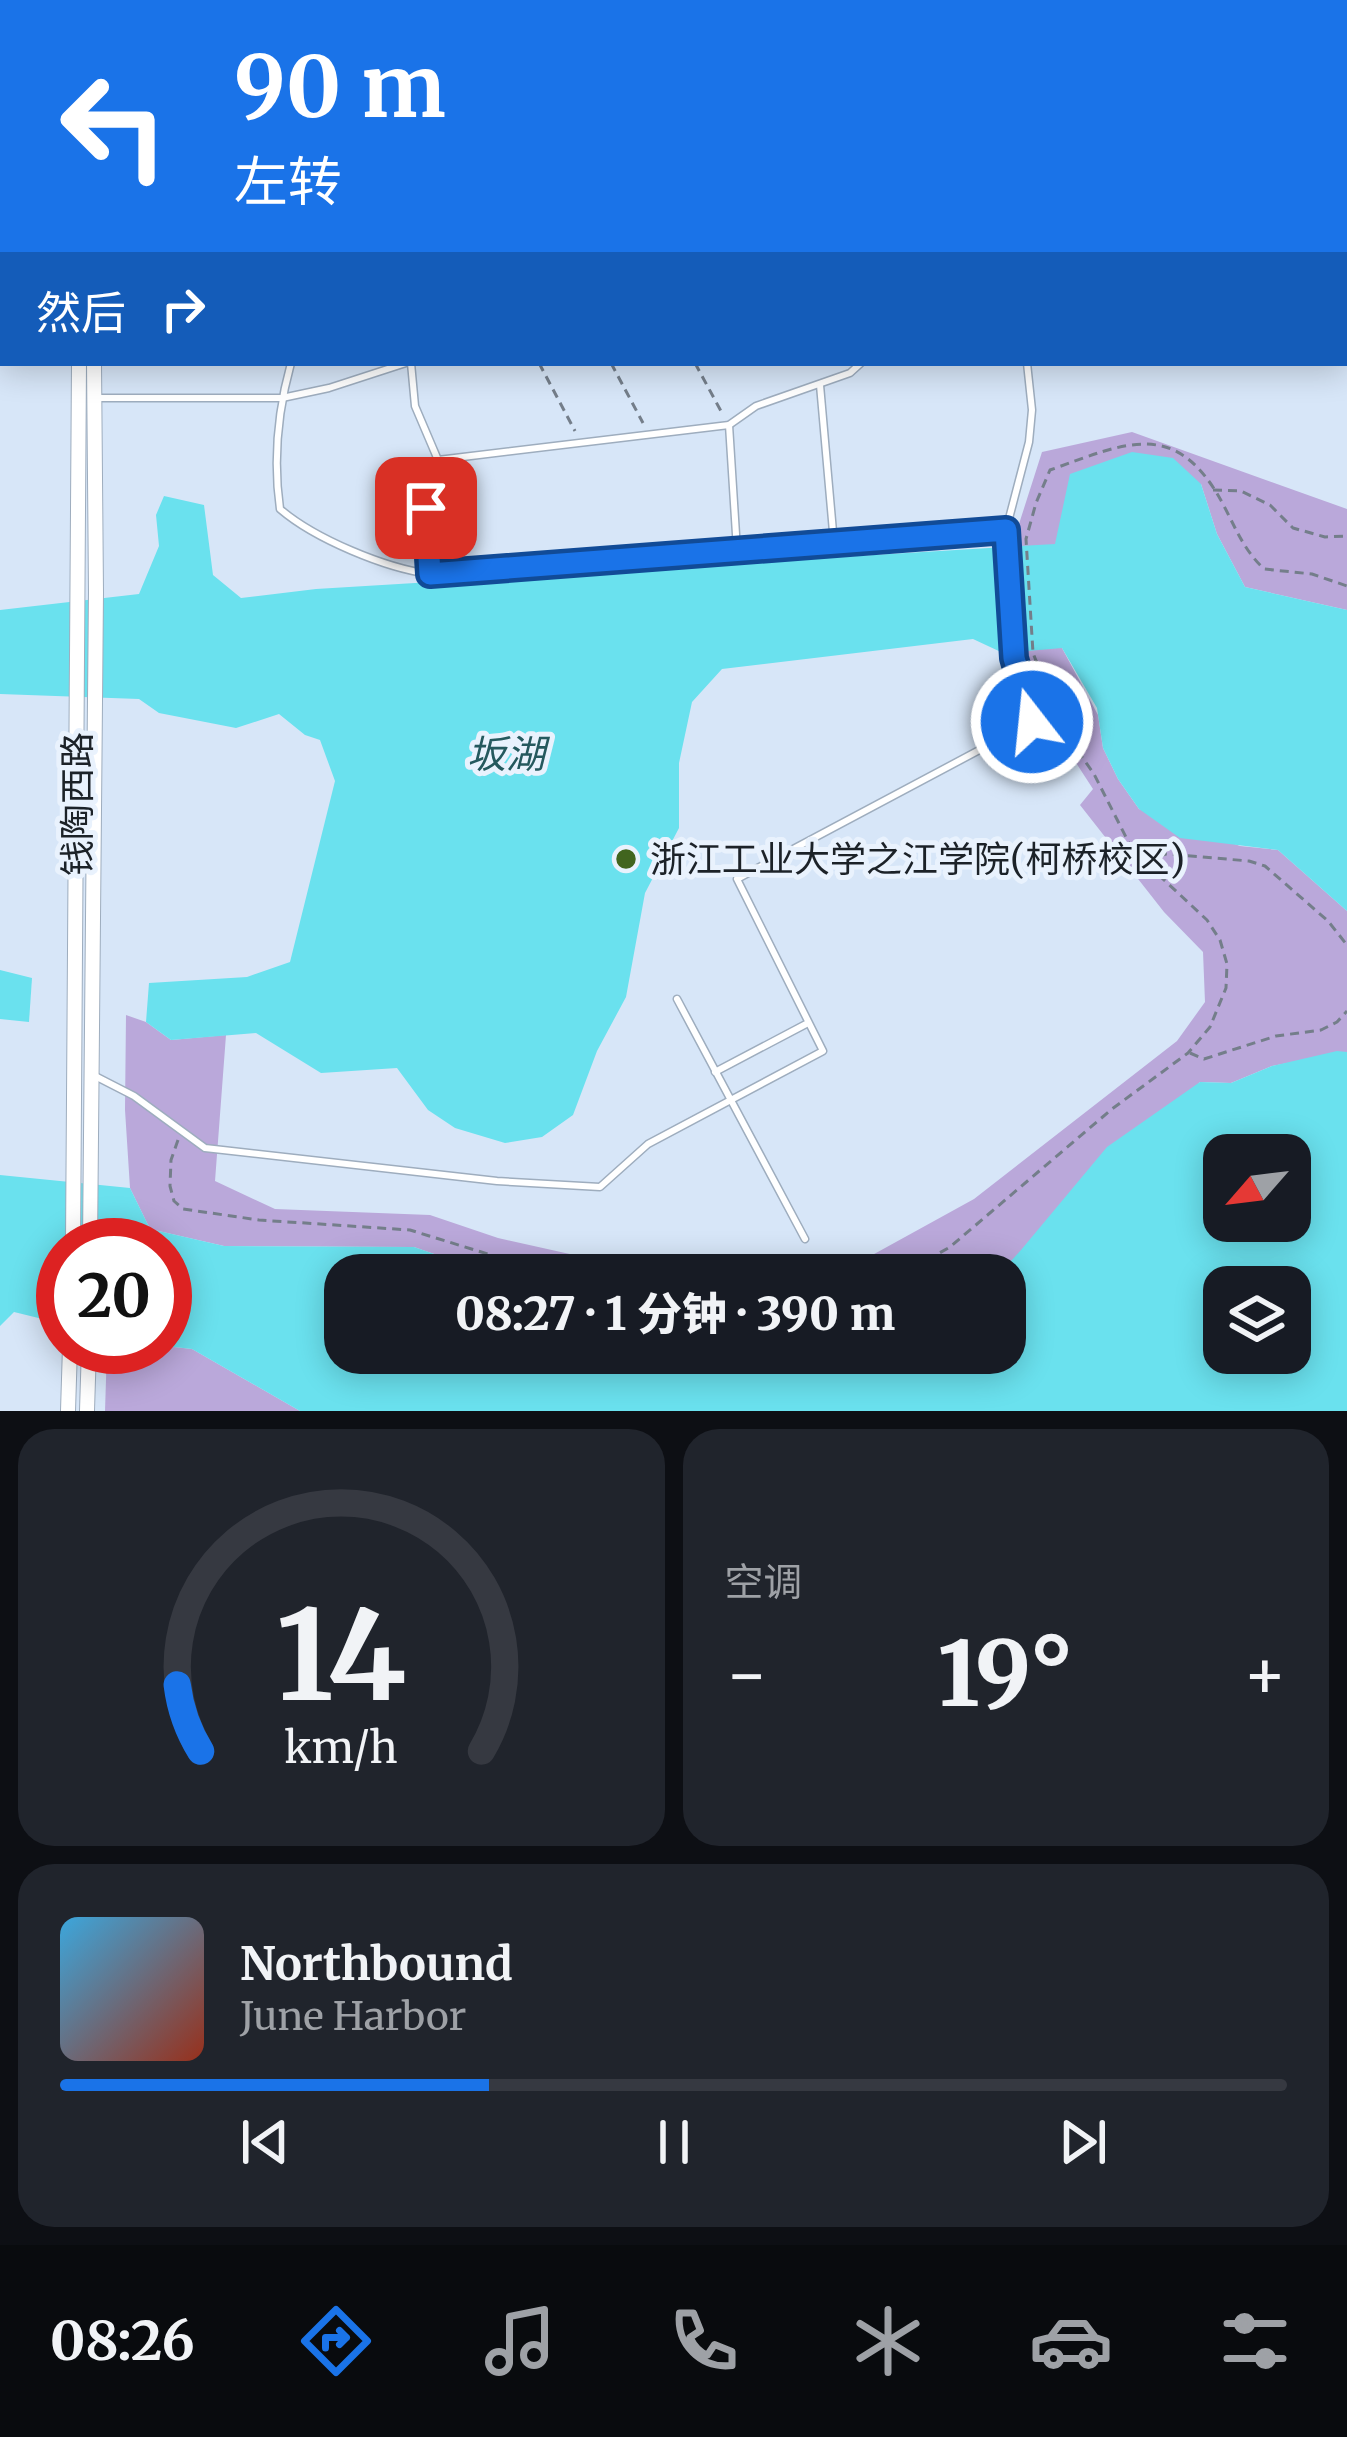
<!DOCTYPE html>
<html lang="zh">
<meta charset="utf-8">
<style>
body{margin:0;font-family:Merriweather,"Noto Sans SC",serif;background:#20242c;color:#f1f3f6;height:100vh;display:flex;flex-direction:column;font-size:45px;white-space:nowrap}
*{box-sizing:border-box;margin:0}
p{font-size:39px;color:#9ea1a6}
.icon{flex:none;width:66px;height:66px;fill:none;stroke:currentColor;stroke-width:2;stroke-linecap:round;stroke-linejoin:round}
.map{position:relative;height:1411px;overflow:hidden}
.drawer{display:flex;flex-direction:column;gap:18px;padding:18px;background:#0d0f14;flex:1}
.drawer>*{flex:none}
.top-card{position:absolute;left:0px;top:0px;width:1347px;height:366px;box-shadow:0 6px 30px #0003;background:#1a73e8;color:#fff;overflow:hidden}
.needle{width:78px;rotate:242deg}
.controls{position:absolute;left:1203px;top:1134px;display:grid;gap:24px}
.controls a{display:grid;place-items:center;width:108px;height:108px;border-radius:24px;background:#171b24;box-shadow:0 6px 30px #0003;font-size:60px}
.speed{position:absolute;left:36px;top:1218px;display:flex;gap:24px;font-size:60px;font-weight:700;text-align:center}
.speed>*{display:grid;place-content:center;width:156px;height:156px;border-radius:50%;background:#171b24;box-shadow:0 6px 30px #0003;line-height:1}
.speed .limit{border:18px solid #d22;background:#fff;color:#111}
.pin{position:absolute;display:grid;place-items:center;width:102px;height:102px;color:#fff;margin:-51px;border-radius:24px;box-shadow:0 6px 18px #0006}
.me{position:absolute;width:132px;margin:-66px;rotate:344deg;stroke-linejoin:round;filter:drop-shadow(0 0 9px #0008)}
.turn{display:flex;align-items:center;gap:42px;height:252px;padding:0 36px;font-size:54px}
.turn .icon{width:156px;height:156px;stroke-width:2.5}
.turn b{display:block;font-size:84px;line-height:102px}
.then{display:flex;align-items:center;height:114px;padding:0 36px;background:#0003;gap:24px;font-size:45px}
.big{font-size:90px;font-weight:800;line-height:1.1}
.drawer .widget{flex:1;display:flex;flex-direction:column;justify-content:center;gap:18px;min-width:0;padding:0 42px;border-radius:36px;background:#20242c}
.drawer .dial{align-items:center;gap:0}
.dial svg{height:312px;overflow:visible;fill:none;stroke:#363941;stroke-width:7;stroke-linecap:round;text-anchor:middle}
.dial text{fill:#f1f3f6;stroke:none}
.song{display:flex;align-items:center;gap:36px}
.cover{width:144px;height:144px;border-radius:18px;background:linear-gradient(135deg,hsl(200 70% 55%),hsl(10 70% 35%))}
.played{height:12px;border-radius:6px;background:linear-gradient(90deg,#1a73e8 35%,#363941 35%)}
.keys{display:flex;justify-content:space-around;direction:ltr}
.heat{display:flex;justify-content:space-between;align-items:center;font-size:66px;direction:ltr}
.drawer .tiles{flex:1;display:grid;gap:18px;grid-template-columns:1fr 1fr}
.widget:last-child{grid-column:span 2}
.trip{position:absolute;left:324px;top:1254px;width:702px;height:120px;border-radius:36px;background:#171b24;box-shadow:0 6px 30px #0003;font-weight:800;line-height:120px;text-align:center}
.menu{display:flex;height:192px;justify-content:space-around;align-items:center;background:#090b0e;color:#9ea1a6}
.menu .icon{width:84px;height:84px}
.menu .on{color:#1a73e8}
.menu b{font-size:54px;color:#f1f3f6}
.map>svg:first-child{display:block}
</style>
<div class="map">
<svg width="1347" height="1411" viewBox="0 0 1347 1411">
<rect width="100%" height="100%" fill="#d7e6f8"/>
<!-- green -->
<g fill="#baa8da">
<polygon points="1143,0 1347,0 1347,120 1344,121 1344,3 1137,3"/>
<polygon points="1132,432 1347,509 1347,610 1245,587 1217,534 1201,484 1062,648 1098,715 1103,748 1118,779 1139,809 1240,846 1278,850 1347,911 1347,1052 1272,1066 1231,1083 1200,1082 1000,1272 991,1275 495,1275 414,1247 224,1246 150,1229 130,1188 125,1110 126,1015 146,1022 171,1040 226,1035 215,1181 275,1209 430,1215 498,1238 628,1267 856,1264 974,1199 1177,1041 1205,1002 1203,952 1164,912 1080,805 1093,789 1056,732 1026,650 1019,524 1042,452"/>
<polygon points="165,1346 192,1349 300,1411 105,1411 107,1347"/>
</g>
<!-- water -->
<g fill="#6ae1ee" fill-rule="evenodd">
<polygon points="325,0 796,0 326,3"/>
<polygon points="1132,452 1173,458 1201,484 1217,534 1245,587 1347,610 1347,911 1278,850 1180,838 1139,809 1118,779 1103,748 1097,708 1062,648 1003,653 973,639 722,669 692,702 679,763 679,828 645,893 626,997 597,1051 573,1115 542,1137 505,1143 455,1128 428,1110 397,1068 321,1073 256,1033 171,1040 146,1022 149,983 247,977 290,962 335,781 320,740 305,735 279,714 236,728 159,713 139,699 0,694 0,610 139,594 159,546 156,515 164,496 204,505 213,575 241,598 316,589 1055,544 1070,474"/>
<polygon points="0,970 32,978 29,1022 0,1019"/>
<path d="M1337,1051L1347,1052V1411H300L192,1349L165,1346V1245H63V1324L14,1312L0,1326V1175L130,1188L150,1229L224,1246L414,1247L495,1275H345V1353H1005V1275H991L1001,1272L1021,1250L1107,1147L1200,1082L1231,1083L1272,1066ZM1224,1155H1290V1221H1224ZM1224,1287H1290V1353H1224Z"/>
</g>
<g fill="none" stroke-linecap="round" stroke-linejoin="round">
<!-- service casing -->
<g stroke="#9eadbe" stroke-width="9">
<g id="service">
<polyline points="277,0 278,3"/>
<polyline points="867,0 869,3"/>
<polyline points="850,3 852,0"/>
<path d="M291,363C278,410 273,460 280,509C315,539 385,568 430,574L1006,530"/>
<polyline points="411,363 415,406 438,460 729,425 756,406 850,373 861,363"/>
<polyline points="1027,363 1032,410 1029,442 1006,530 1017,678 1032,722 1051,754"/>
<polyline points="820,385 834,543"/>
<polyline points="95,398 282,398 329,388 406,363"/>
<polyline points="729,425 737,550"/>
<polyline points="430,574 424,475 438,460"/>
<polyline points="677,999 805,1239"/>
<polyline points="715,1072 808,1023"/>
<polyline points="95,1076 134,1096 205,1148 497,1181 600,1187 648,1144 823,1051 737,879 1032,722"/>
</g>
</g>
<!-- tertiary casing -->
<g stroke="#9eadbe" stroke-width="16">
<g id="tertiary">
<polyline points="59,0 59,3"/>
<polyline points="74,0 75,3"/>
<polyline points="73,1245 79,363"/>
<polyline points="90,1245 96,592 94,363"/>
<polyline points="68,1411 70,1347"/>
<polyline points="87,1411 89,1347"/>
</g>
</g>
<!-- path -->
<g stroke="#747e8a" stroke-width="3" stroke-dasharray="9 6" stroke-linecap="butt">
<polyline points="539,363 575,431"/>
<polyline points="611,363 643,423"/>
<polyline points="695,363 722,413"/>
<polyline points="1213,490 1241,491 1270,505 1293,528 1325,537 1347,536"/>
<polyline points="1144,861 1166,854 1249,861 1265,866 1328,921 1347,945"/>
<polyline points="1190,1053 1204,1059 1276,1036 1321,1030 1337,1022 1347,1011"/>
<polyline points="178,1140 171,1160 170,1186 174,1201 183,1209 259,1220 410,1230 504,1259 606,1275"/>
<path d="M901,1275L950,1247L1112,1109L1188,1053L1210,1027L1226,988L1227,964L1220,940L1207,920L1133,851L1094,774L1063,730L1033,653L1026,539L1036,503L1050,470C1126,443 1177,416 1224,506C1236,529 1244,550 1264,569L1312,574L1347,586"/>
</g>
<!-- service -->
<use href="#service" stroke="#fff" stroke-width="6"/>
<!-- tertiary -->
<use href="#tertiary" stroke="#fff" stroke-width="14"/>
</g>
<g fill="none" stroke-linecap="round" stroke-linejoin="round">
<!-- route casing -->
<g stroke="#114b97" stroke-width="30">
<polyline id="route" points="426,508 430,574 1006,530 1014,658 1032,722"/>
</g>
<!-- route -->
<use href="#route" stroke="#1a73e8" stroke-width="21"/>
</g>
<!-- markers -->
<circle fill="#41651e" stroke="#e9f2fd" stroke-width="4.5" cx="626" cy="859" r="12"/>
<g text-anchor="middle" stroke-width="10" stroke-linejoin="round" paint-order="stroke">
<!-- street labels -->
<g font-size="36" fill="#1c2228" stroke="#e9f2fd">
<text transform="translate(77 804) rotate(-90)" y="13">钱陶西路</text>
</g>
<!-- poi labels -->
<g font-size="36" fill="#1c2228" stroke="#e9f2fd" text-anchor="start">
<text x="650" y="872">浙江工业大学之江学院(柯桥校区)</text>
</g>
<!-- water labels -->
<g font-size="39" font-style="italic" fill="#25595e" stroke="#e9f2fd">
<text x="506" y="768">坂湖</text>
</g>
</g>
</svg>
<div class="controls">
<a><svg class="needle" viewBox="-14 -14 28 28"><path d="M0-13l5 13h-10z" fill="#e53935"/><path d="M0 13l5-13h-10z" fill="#9ea1a6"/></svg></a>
<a><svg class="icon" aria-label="layers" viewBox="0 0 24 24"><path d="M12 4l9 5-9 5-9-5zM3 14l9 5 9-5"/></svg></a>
</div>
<div class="speed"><div class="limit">20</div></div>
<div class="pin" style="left:426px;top:508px;background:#d93025"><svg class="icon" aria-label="arrive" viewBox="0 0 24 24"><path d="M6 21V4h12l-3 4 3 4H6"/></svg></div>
<svg class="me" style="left:1032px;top:722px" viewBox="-20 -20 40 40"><circle r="17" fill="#1a73e8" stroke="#fff" stroke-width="3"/><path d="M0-11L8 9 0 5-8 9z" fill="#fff"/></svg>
<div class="trip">08:27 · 1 分钟 · 390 m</div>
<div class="top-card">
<div class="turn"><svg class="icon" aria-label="left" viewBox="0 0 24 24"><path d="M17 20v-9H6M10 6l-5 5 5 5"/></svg><div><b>90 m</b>左转</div></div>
<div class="then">然后<svg class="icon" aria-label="right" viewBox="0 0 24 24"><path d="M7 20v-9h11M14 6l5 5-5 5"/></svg></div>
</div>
</div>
<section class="drawer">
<div class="tiles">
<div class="widget dial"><svg viewBox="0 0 100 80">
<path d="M14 69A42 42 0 1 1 86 69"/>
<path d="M14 69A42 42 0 0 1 8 52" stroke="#1a73e8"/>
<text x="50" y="56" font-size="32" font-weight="700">14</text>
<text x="50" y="72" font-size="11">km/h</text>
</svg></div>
<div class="widget"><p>空调</p>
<div class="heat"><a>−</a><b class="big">19°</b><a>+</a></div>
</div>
<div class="widget">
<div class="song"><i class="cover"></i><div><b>Northbound</b><p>June Harbor</p></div></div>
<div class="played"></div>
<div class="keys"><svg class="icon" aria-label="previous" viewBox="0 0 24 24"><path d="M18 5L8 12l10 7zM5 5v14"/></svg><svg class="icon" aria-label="pause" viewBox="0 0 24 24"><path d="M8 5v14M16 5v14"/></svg><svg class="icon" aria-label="next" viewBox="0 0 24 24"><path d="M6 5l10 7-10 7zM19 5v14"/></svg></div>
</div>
</div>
</section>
<nav class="menu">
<b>08:26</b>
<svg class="icon on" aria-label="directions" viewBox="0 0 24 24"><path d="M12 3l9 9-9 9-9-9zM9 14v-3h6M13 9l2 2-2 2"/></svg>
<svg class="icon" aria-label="music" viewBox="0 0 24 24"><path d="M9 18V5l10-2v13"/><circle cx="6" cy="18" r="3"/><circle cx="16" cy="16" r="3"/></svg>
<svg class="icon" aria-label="phone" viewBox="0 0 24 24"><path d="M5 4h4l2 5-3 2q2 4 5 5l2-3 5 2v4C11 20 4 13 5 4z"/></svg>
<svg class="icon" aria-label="climate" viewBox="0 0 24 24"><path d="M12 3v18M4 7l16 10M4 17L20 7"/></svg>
<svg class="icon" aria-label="car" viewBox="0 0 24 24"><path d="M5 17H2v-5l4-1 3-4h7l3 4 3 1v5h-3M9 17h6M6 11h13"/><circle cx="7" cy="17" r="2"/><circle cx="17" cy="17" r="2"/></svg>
<svg class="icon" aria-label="filters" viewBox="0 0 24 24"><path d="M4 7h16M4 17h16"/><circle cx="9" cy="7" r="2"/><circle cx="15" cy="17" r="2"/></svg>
</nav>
